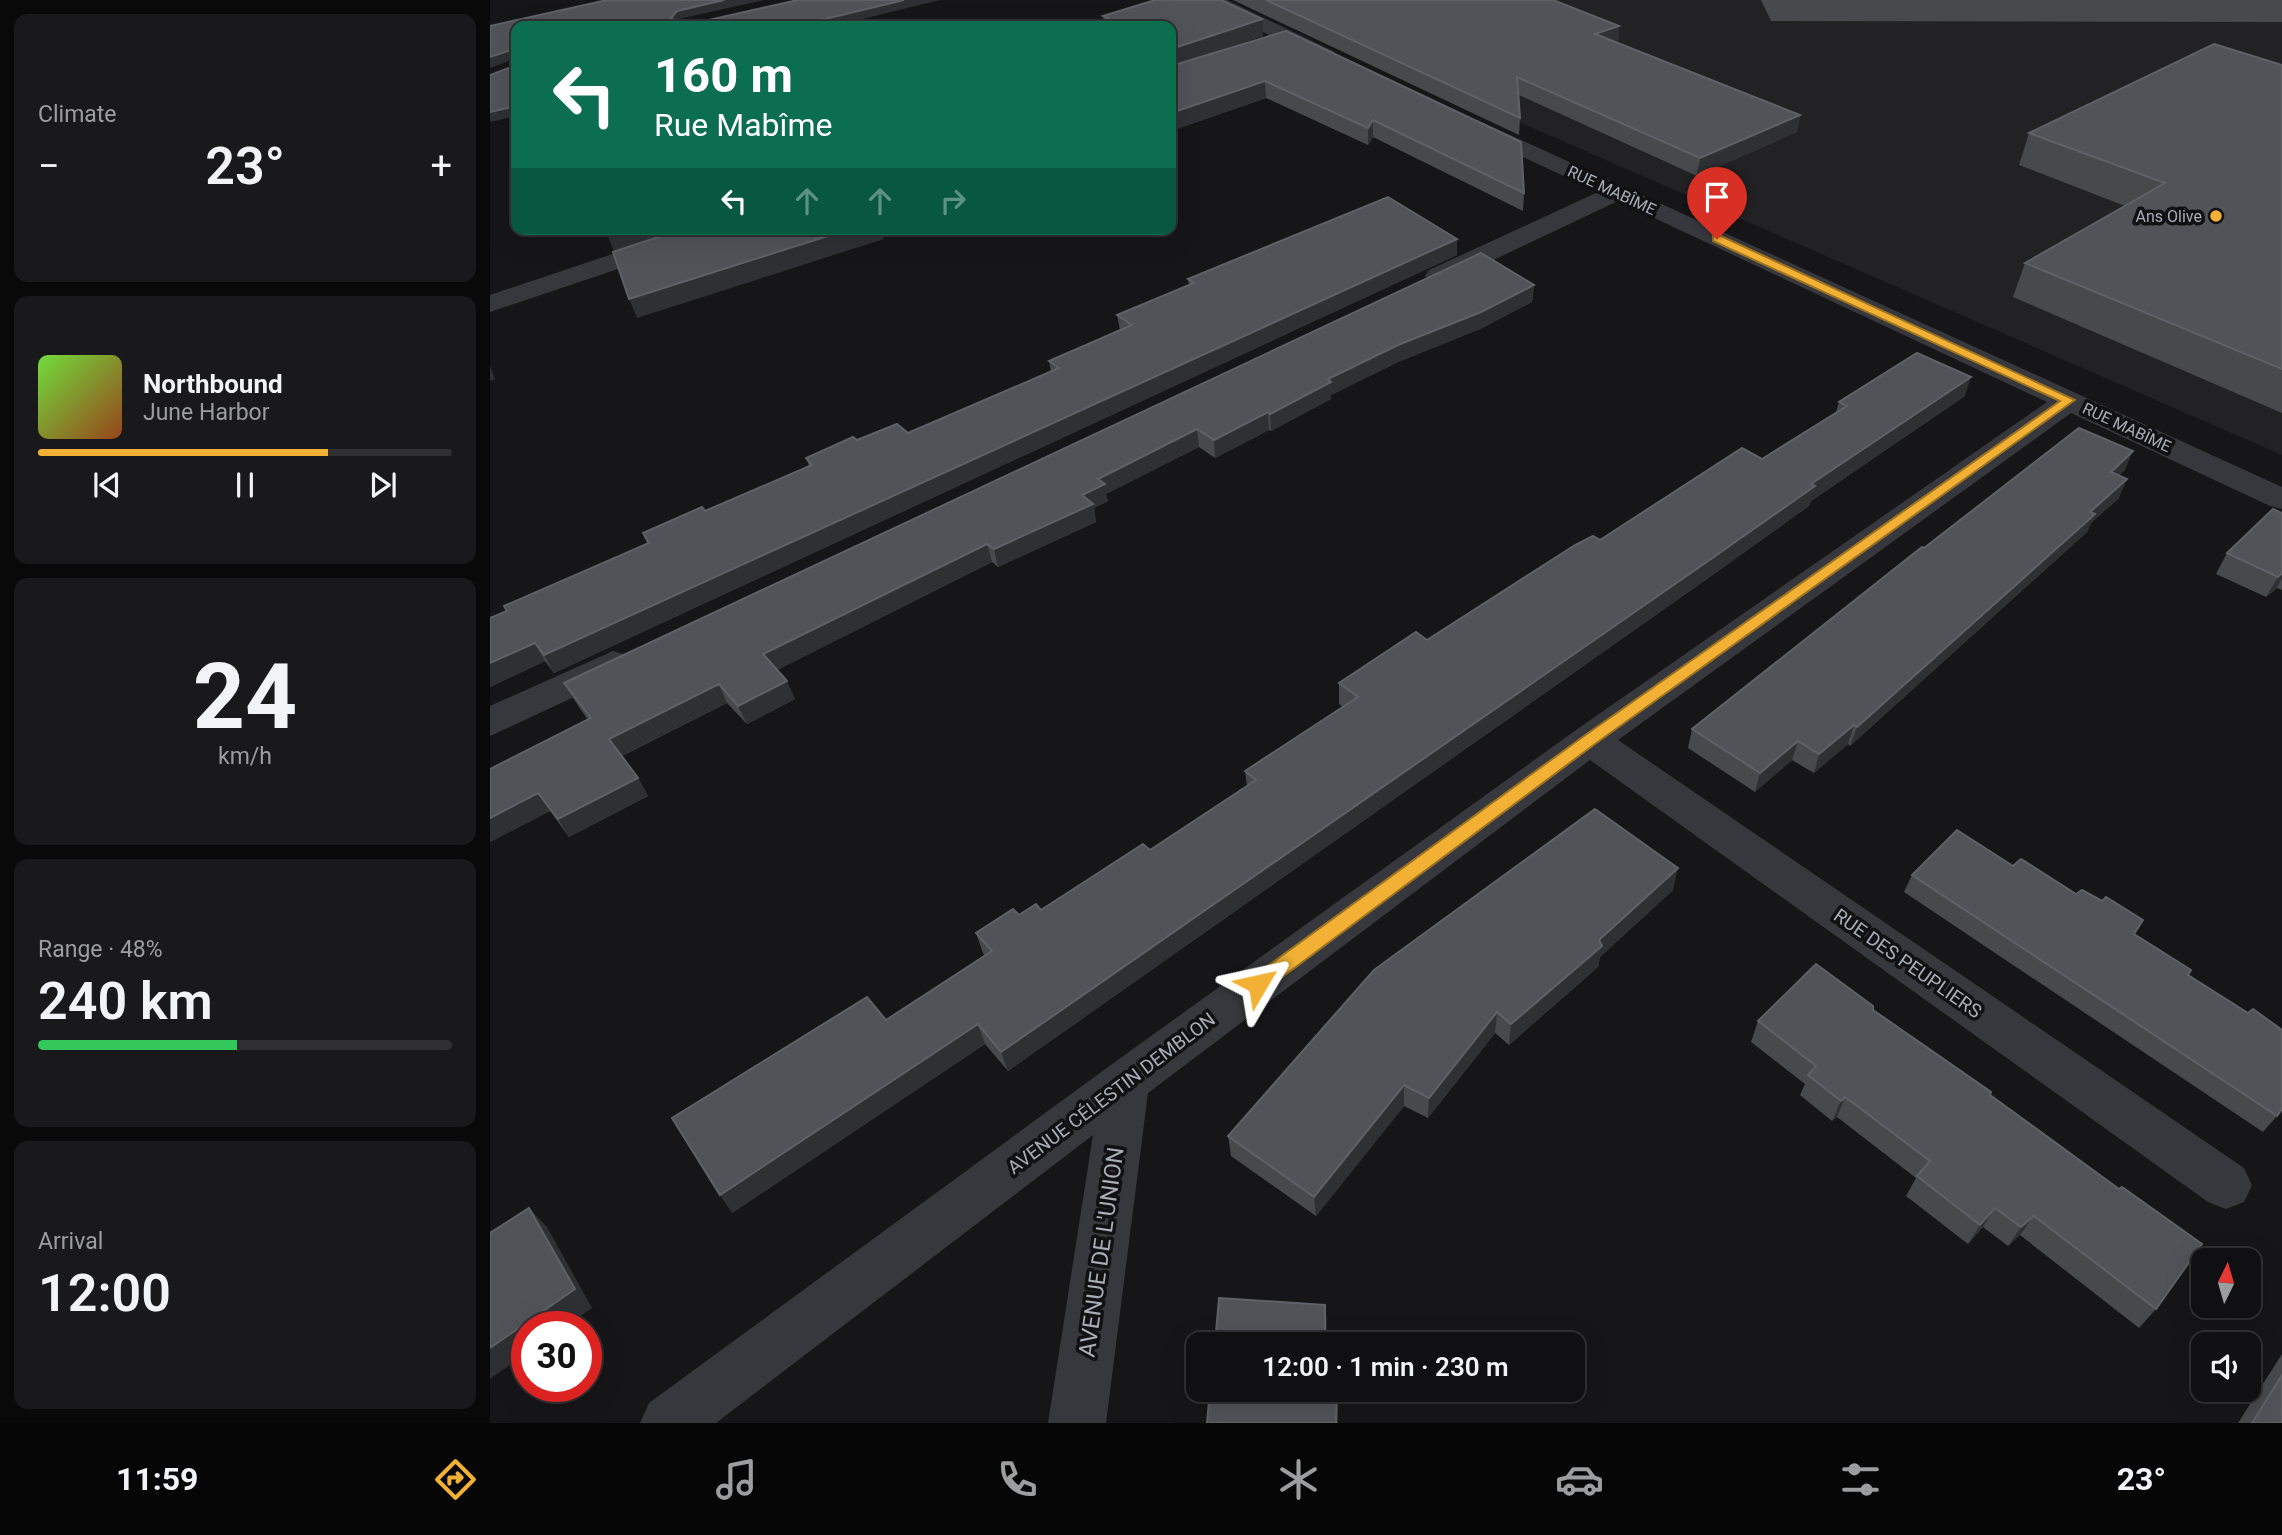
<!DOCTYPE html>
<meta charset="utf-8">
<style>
body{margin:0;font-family:Roboto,sans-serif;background:#19191b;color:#f1f3f6;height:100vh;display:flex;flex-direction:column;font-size:26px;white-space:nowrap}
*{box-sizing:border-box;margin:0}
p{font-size:23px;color:#9c9d9f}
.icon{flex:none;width:38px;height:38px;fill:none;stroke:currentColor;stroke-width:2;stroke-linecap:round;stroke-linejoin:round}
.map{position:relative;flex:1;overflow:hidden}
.sheet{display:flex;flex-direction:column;gap:14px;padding:14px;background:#09090a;width:490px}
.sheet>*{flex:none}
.hud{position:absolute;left:21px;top:21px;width:665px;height:214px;border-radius:14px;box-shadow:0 7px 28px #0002,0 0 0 2px #303032;background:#0b6e4f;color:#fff;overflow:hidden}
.needle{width:46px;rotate:5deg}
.fabs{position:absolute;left:1701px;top:1248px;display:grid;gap:14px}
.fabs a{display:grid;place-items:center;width:70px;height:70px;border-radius:14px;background:#101012;box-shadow:0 7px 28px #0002,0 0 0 2px #303032;font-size:35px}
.speed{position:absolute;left:21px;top:1311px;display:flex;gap:14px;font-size:35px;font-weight:700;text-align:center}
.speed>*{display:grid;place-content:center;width:91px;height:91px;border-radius:50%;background:#101012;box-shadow:0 7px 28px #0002,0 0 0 2px #303032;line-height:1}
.speed .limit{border:10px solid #d22;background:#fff;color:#111}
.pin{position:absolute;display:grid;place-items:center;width:60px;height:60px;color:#fff;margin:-72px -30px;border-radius:50% 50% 50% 0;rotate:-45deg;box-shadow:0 0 7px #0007}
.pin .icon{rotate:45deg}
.me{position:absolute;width:77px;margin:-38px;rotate:54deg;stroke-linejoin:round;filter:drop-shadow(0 0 5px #0008)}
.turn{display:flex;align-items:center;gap:24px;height:147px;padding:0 28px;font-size:32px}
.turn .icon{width:91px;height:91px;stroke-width:2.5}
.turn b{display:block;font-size:49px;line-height:60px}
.lanes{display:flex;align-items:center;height:66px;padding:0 28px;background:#0003;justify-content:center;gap:35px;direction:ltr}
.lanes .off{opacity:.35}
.big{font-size:52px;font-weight:600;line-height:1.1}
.sheet .widget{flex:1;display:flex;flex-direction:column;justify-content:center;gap:10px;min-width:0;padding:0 24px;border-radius:14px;background:#19191b}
.sheet .dial{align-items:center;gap:0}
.dial b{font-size:91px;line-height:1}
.song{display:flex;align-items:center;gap:21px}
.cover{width:84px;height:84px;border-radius:10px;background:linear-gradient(135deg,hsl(100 70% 55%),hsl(20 70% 35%))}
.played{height:7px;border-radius:4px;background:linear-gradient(90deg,#f2b134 70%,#303032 70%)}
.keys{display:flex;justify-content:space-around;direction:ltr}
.heat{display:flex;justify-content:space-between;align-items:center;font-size:38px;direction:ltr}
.charge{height:10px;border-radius:5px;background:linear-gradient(90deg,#34c759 48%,#303032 0)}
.trip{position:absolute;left:696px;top:1332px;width:399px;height:70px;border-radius:14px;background:#101012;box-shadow:0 7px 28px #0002,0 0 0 2px #303032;font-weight:600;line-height:70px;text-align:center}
.tab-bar{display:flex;height:112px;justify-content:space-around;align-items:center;background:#060607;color:#9c9d9f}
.tab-bar .icon{width:49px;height:49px}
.tab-bar .on{color:#f2b134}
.tab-bar b{font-size:32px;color:#f1f3f6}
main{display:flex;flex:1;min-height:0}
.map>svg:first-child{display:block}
</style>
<main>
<section class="sheet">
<div class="widget"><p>Climate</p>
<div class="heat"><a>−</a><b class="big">23°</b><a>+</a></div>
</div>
<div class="widget">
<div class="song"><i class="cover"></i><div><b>Northbound</b><p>June Harbor</p></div></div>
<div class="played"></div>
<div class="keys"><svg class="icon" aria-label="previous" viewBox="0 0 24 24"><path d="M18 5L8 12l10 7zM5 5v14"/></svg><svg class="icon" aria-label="pause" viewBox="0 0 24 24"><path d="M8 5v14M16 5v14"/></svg><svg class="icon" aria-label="next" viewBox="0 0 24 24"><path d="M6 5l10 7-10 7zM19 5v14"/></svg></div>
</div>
<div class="widget dial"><b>24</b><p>km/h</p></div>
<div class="widget"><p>Range · 48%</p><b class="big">240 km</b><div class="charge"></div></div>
<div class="widget"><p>Arrival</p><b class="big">12:00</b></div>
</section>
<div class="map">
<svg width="1792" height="1423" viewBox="0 0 1792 1423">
<rect width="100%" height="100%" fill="#161618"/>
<!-- built -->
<polygon fill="#222225" points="750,0 1792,0 1792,455 820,31"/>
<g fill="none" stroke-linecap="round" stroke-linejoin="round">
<!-- minor -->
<g fill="#37383d" fill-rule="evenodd">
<polygon points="711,0 737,0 843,51 846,55 843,59 829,59 714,4"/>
<polygon points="985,119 1792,487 1792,509 1780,506 1581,413 1128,740 1754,1168 1762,1185 1754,1202 1736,1209 1718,1202 1100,760 658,1093 616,1423 558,1423 603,1135 226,1423 150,1423 159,1403 618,1067 1086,730 1557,402 1128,201 957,282 948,284 939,282 935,276 939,270 1108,192 977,131 974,126 977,121"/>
<polygon points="197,229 236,229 232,234 0,312 0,295"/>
<polygon points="123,651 136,655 142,664 136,673 0,736 0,706"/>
</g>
</g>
<!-- wall -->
<g fill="#47494d">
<polygon points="743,0 1063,0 1129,26 1128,42 1126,42 1310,115 1307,132 1207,176 1029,95 1030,118 1029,135"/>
<polygon points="1271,0 1792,0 1792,22 1281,21"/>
<polygon points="613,16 773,36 681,66 614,25"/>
<polygon points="796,31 1034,193 1033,211 883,137 878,145 776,98 681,131 681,66"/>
<polygon points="1792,65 1792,413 1523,297 1535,263 1635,206 1529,165 1539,133"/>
<polygon points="967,255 64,673 55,661 0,687 0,618 157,543 153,533 215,511 319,466 316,458 367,440 418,433 561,372 559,361 630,330 627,315 699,285 698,279"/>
<polygon points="1044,285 1042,302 990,329 908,362 841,395 841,399 781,431 779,430 725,458 709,447 616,494 618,501 604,508 606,522 508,567 502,562 287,670 305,699 257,724 237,703 132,756 148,778 158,796 79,837 60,811 0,842 0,769 98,720 85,701 74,683"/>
<polygon points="1475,396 1321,501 1319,506 1217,579 518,1071 495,1044 242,1213 396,1020 495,956 493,953 486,933 529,915 551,910 660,850 757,786 755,771 853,707 849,704 849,683 937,640 1110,540 1272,459 1346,412 1349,402"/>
<polygon points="1635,470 1629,475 1629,498 1601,523 1597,532 1360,746 1358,744 1324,773 1302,760 1265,792 1198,748 1202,729 1434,548"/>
<polygon points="1792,513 1792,590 1787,588 1776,597 1726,574 1737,553"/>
<polygon points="1523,866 1698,975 1787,1116 1773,1132 1414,892 1422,875"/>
<polygon points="1183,890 1110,957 1108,967 1019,1045 1005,1033 938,1118 914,1106 826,1216 741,1156 738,1136"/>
<polygon points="1383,1010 1500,1095 1666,1309 1649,1328 1530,1235 1518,1246 1493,1227 1478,1244 1416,1196 1426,1178 1347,1117 1342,1121 1310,1095 1315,1084 1261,1042 1268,1021"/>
<polygon points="1792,1354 1792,1423 1748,1423"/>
</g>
<!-- shaded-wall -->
<g fill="#2f3033">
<polygon points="234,0 274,0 189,19 184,26 181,18 187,11"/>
<polygon points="414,0 450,0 344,26 306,26"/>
<polygon points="772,19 773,36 681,66 681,49"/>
<polygon points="1129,26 1128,42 1104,50 1105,34"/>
<polygon points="21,50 25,59 0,68 0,57"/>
<polygon points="775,81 776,98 681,131 681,113"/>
<polygon points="26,106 26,116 0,122 0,112"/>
<polygon points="1310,115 1307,132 1207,176 1210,158"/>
<polygon points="883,120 883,137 878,145 878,128"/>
<polygon points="125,229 188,229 124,251 116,232"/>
<polygon points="360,229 391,229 394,239 147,318 139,299"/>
<polygon points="967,239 967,255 64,673 54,655"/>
<polygon points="1044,285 1042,302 990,329 908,362 841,395 841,399 781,431 780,414 838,379 908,345"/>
<polygon points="0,366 5,379 0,381"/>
<polygon points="1481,377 1475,396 1321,501 1319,506 1217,579 518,1071 511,1052 1321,484"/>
<polygon points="778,412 779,430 725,458 724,440"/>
<polygon points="707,429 709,447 616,494 618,501 604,508 606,522 508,567 504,549 592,495 608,479"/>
<polygon points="1643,451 1635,470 1613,490 1621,472"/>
<polygon points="1637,479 1629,498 1601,523 1597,532 1360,746 1367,727 1600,512"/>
<polygon points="497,544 502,562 281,673 273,654"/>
<polygon points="1792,573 1792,578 1787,588 1776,597 1788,577"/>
<polygon points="45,643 55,661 0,687 0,663"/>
<polygon points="297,681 305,699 257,724 248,706"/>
<polygon points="229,684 237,703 129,757 119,739"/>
<polygon points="1364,725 1358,744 1324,773 1329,754"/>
<polygon points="1308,741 1302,760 1265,792 1270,773"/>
<polygon points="148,778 158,796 79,837 68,819"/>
<polygon points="48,793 60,811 0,842 0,818"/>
<polygon points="1188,868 1183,890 1110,957 1108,967 1019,1045 1021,1024 1109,940"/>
<polygon points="1007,1012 1005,1033 938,1118 939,1098"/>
<polygon points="488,1024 495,1044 242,1213 230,1195"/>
<polygon points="914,1085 914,1106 826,1216 824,1197"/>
<polygon points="1355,1097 1347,1117 1342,1121 1351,1101"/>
<polygon points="39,1208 57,1227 102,1308 76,1326 37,1326 37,1353 0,1379 0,1348"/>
<polygon points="1505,1208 1493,1227 1478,1244 1490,1225"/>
<polygon points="1544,1216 1530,1235 1518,1246 1531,1227"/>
<polygon points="835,1305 837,1323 836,1344 835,1344"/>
<polygon points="847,1390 848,1390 848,1423 846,1423"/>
</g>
<!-- building -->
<g fill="#525359" stroke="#5f6168" stroke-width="2">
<polygon points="117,0 234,0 187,11 181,18 184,20 219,20 308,0 414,0 306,26 26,26 26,106 0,112 0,75 24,66 25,52 21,50 0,57 0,26"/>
<polygon points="665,0 731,0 772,19 681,49 681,26 611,26 625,22 613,16"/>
<polygon points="776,0 1063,0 1129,26 1105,34 1310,115 1210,158 1027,77 1030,118"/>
<polygon points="796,31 1031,142 1034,193 883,120 878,128 775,81 681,113 681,66"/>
<polygon points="1724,44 1792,65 1792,369 1535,263 1675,183 1539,133"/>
<polygon points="898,197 967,239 54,655 45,643 0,663 0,618 17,611 14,606 159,543 153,533 212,507 215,511 322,465 316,458 363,437 367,440 407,424 418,433 569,368 559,361 642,325 627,315 704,283 698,279"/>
<polygon points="192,229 360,229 139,299 123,252"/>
<polygon points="991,253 1044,285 991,312 908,345 838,379 841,382 780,414 778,412 724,440 707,429 608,479 615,484 592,495 603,504 504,549 497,544 273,654 297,681 248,706 229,684 119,739 148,778 68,819 48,793 0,818 0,769 101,718 74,683"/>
<polygon points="1427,353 1481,377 1321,484 1325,486 1221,559 511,1052 488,1024 230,1195 182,1118 377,997 396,1020 502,951 486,933 523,909 529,915 546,904 551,910 653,844 660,850 766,780 755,771 868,697 849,683 926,632 937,640 1085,545 1103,536 1110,540 1252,448 1272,459 1357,406 1349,402"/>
<polygon points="1589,428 1643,451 1621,472 1637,479 1600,512 1605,514 1367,727 1364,725 1329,754 1308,741 1270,773 1202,729 1432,547 1434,548"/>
<polygon points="1783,509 1792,513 1792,573 1788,577 1737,553"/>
<polygon points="1105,809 1188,868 1109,940 1112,946 1021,1024 1007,1012 939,1098 914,1085 824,1197 738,1136 884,970"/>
<polygon points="1467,830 1523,866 1531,859 1586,894 1592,890 1612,901 1616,897 1653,920 1644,934 1701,970 1698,975 1758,1013 1763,1009 1792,1030 1792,1109 1787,1116 1422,875"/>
<polygon points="1326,964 1383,1006 1383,1010 1501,1092 1500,1095 1629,1189 1632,1187 1712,1244 1666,1309 1544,1216 1531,1227 1505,1208 1490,1225 1427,1176 1440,1161 1355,1097 1351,1101 1318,1075 1326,1066 1268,1021"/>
<polygon points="39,1208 85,1289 0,1348 0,1233"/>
<polygon points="729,1298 835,1305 835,1338 848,1341 848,1344 725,1344"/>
<polygon points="1792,1375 1792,1423 1762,1423"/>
<polygon points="720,1390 847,1390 846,1423 717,1423"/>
</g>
<!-- route -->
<polygon fill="#f2b134" stroke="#9d7322" stroke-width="2" points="1223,236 1231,236 1585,400 1105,744 775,990 768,992 761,990 758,984 761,978 1094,736 1570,401 1223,241"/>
<!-- markers -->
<circle fill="#f2b134" stroke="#111113" stroke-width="2.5" cx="1726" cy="216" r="7"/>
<g text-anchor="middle" stroke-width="7" stroke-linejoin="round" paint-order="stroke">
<!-- far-street labels -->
<g font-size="16" fill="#a8adb8" stroke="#111113">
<text transform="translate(1122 190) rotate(25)" y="6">RUE MABÎME</text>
<text transform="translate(1637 427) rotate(25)" y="6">RUE MABÎME</text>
</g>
<!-- far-poi labels -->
<g font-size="16" fill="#a8adb8" stroke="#111113" text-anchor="end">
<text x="1712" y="222">Ans Olive</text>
</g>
<!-- street labels -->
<g font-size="19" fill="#a8adb8" stroke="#111113">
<text transform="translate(1418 963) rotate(35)" y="7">RUE DES PEUPLIERS</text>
<text transform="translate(621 1093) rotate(-37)" y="7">AVENUE CÉLESTIN DEMBLON</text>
</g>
<!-- near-street labels -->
<g font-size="23" fill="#a8adb8" stroke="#111113">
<text transform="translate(611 1252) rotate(-82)" y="8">AVENUE DE L'UNION</text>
</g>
</g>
</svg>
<div class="fabs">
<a><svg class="needle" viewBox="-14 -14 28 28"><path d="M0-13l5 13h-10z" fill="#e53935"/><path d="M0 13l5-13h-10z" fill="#9c9d9f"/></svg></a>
<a><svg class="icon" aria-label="sound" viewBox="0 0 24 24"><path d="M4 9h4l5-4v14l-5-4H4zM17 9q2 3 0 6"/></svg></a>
</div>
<div class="speed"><div class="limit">30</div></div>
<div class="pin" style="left:1227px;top:239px;background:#d93025"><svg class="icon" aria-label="arrive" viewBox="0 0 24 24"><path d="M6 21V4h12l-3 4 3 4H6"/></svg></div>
<svg class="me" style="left:768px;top:984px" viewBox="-20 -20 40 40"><path d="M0-17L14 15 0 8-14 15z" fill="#f2b134" stroke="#fff" stroke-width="4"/></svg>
<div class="trip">12:00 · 1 min · 230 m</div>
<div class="hud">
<div class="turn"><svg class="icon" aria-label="left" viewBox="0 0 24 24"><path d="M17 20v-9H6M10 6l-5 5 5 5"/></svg><div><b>160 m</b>Rue Mabîme</div></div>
<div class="lanes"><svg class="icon" aria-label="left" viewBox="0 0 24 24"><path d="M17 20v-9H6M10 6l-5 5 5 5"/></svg><svg class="icon off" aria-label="ahead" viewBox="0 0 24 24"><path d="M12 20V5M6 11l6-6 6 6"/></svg><svg class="icon off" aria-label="ahead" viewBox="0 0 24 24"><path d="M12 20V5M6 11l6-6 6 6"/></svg><svg class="icon off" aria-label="right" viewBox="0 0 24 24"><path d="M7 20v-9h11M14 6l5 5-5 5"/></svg></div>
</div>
</div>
</main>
<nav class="tab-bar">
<b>11:59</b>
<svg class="icon on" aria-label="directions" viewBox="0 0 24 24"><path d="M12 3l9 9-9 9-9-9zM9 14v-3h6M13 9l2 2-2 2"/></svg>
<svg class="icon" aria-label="music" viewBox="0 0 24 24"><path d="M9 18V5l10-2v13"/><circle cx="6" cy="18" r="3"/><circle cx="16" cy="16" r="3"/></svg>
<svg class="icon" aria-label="phone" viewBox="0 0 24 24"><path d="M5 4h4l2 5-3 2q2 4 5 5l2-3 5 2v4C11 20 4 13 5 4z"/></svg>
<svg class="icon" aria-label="climate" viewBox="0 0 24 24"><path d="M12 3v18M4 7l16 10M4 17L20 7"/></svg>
<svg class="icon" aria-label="car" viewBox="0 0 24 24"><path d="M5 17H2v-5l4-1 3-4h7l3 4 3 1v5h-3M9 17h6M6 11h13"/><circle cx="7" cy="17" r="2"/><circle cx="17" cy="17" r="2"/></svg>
<svg class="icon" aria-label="filters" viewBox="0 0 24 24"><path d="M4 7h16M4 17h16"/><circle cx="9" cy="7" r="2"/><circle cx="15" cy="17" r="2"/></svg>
<b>23°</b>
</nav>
